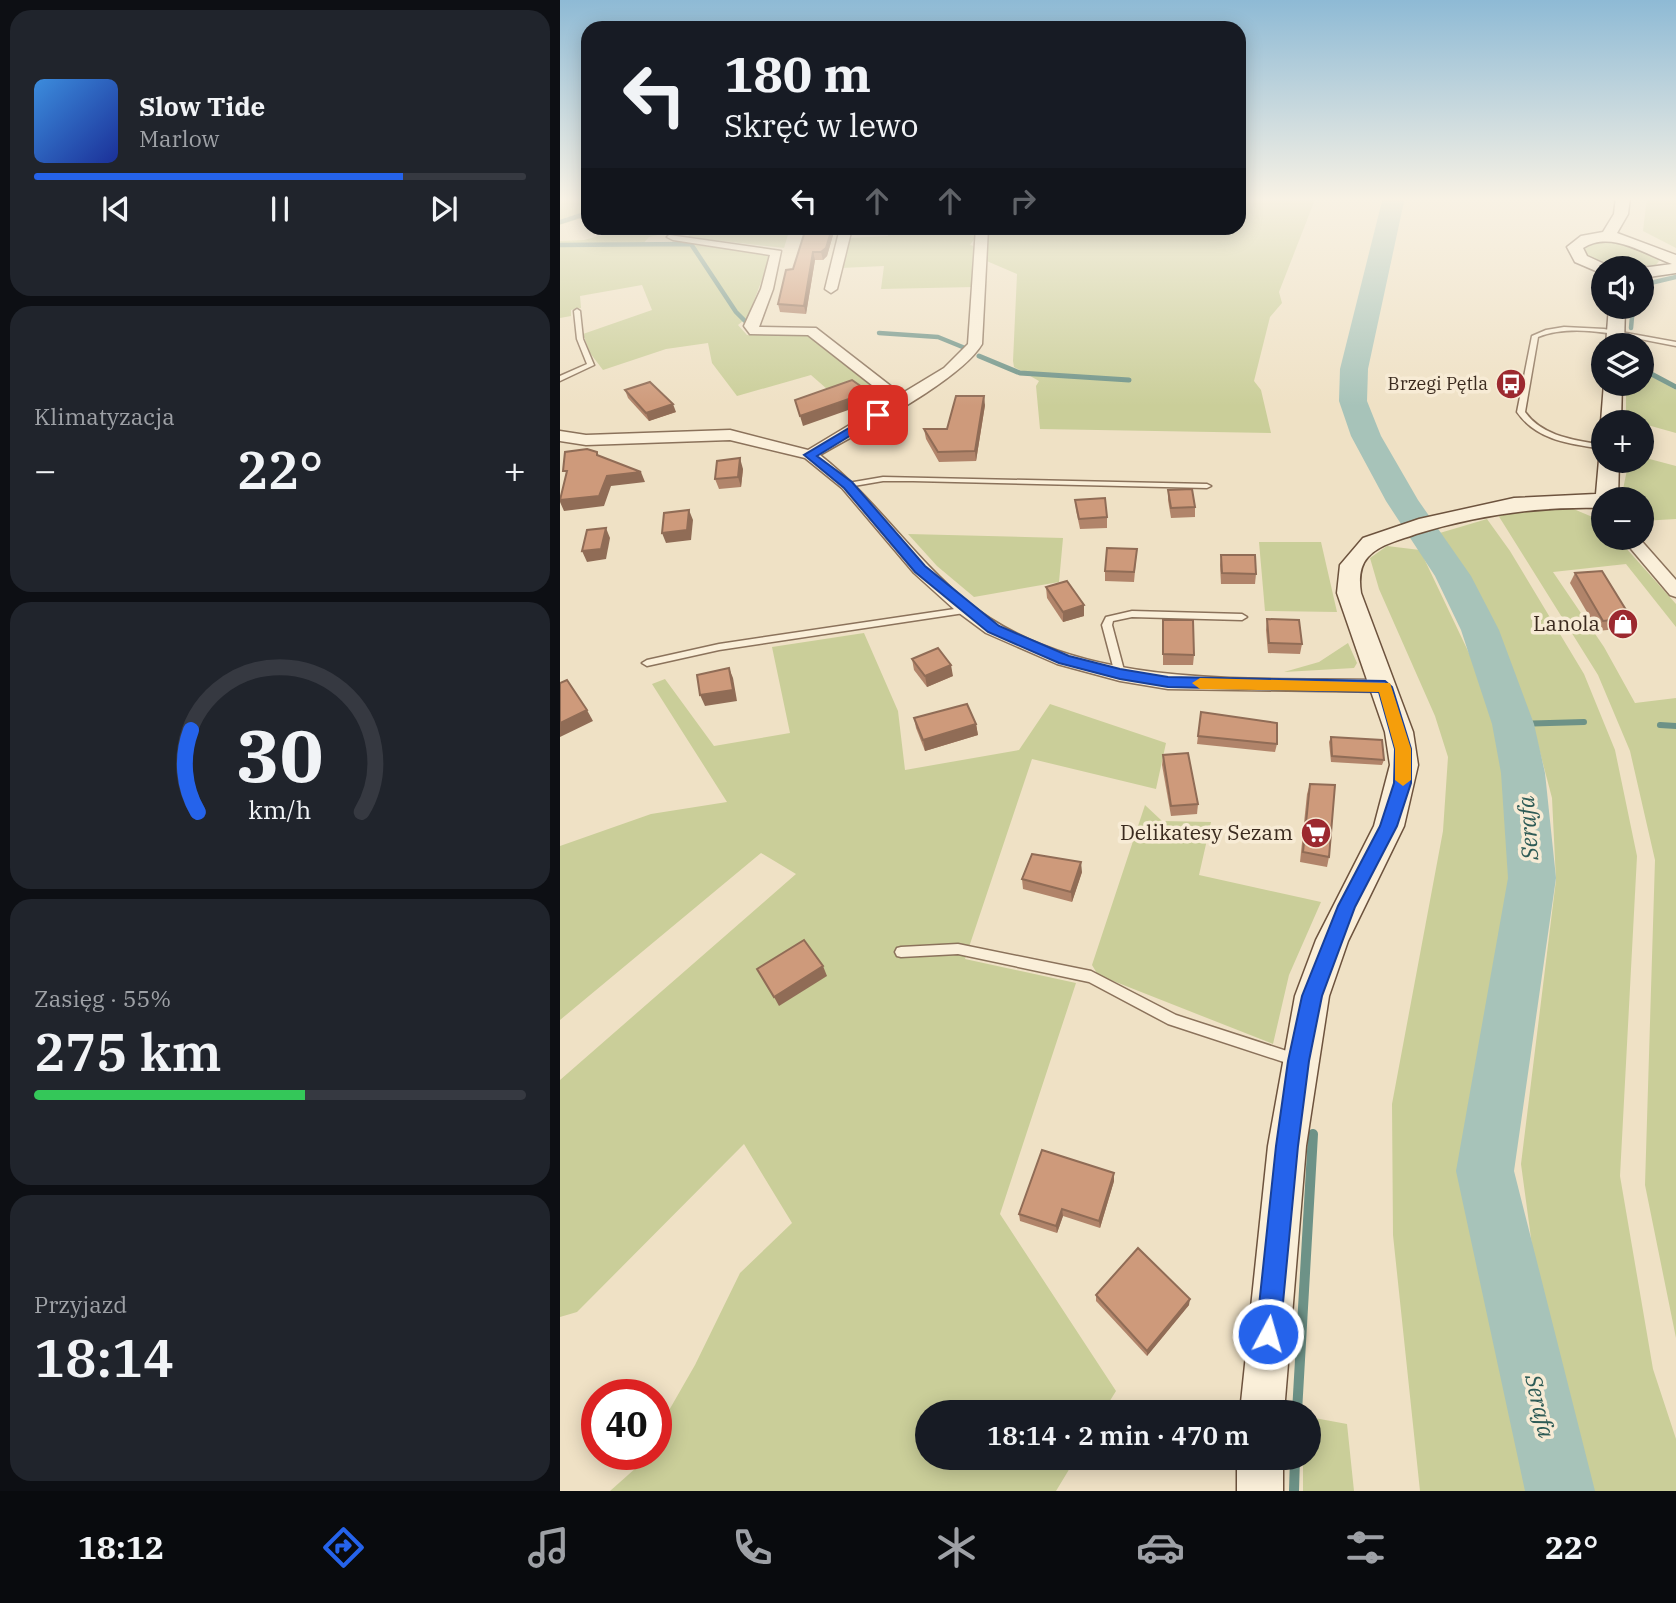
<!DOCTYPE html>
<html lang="pl">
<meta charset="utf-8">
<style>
body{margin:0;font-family:"IBM Plex Serif",serif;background:#20242c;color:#f1f3f6;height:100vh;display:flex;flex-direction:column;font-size:26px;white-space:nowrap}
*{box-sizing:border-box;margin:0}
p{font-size:23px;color:#9ea1a6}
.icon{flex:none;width:38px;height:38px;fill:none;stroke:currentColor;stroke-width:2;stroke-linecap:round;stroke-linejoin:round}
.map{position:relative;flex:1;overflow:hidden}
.side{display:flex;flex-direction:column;gap:10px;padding:10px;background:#0d0f14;width:560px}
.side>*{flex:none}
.banner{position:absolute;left:21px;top:21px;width:665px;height:214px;border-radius:21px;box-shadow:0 4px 18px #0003;background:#171b24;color:#f1f3f6;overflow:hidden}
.controls{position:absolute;left:1031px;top:256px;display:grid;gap:14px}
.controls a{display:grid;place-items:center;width:63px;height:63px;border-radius:50%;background:#171b24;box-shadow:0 4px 18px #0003;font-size:35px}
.speed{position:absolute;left:21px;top:1379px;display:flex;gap:14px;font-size:35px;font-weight:700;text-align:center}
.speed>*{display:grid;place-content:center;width:91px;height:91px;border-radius:50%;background:#171b24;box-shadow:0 4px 18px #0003;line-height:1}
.speed .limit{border:10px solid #d22;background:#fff;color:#111}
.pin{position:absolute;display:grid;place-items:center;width:60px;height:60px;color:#fff;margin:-30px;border-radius:14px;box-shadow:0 4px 10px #0006}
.me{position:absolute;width:77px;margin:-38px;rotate:6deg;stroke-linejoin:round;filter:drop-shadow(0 0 5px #0008)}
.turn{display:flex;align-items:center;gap:24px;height:147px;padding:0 28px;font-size:32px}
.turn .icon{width:91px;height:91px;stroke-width:2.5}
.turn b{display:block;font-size:49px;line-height:60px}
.lanes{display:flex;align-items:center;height:66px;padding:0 28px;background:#0003;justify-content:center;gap:35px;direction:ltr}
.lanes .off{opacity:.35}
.big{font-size:52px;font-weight:600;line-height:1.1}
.side .tile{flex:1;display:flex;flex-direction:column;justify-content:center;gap:10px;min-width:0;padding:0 24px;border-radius:21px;background:#20242c}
.side .dial{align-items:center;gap:0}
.dial svg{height:182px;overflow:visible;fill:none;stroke:#363941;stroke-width:7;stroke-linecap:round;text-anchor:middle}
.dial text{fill:#f1f3f6;stroke:none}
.song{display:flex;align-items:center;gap:21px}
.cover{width:84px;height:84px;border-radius:10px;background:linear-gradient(135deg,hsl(210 70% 55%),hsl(230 70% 35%))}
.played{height:7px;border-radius:4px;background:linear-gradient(90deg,#2563eb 75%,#363941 75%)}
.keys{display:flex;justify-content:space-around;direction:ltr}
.heat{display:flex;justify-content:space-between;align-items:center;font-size:38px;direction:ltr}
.charge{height:10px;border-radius:5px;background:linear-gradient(90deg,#34c759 55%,#363941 0)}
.trip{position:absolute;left:355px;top:1400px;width:406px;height:70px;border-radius:35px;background:#171b24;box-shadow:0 4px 18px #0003;font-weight:600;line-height:70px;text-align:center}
.tabs{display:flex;height:112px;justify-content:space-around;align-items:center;background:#090b0e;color:#9ea1a6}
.tabs .icon{width:49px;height:49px}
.tabs .current{color:#2563eb}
.tabs b{font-size:32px;color:#f1f3f6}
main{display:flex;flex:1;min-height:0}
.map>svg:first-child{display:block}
</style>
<main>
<section class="side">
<div class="tile">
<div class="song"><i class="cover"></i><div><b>Slow Tide</b><p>Marlow</p></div></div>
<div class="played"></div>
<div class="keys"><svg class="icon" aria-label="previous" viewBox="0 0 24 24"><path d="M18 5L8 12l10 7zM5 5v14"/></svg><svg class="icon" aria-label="pause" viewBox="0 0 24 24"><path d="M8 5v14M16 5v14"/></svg><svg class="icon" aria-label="next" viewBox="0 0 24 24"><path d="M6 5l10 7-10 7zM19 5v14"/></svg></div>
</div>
<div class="tile"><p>Klimatyzacja</p>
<div class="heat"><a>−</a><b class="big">22°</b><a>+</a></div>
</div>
<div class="tile dial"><svg viewBox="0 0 100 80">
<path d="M14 69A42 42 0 1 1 86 69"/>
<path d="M14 69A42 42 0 0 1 11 33" stroke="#2563eb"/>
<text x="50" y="56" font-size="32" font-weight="700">30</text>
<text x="50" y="72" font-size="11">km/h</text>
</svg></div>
<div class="tile"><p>Zasięg · 55%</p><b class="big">275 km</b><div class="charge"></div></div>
<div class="tile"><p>Przyjazd</p><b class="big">18:14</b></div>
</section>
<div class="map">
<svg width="1116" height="1491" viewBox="0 0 1116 1491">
<rect width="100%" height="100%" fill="#efe1c5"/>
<!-- green -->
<g fill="#cace99">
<polygon points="0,197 28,197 28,216 0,225"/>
<polygon points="679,197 756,197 719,292 722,303 710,317 694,381 701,390 711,433 480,429 476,386 479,381 454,367 453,361 457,274 422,259 425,228 679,228"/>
<polygon points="1087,197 1116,197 1116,248 1083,231"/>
<polygon points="70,228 128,228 89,237 82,245 137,244 209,253 210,258 188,317 178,325 187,335 250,335 333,401 300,418 251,375 177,396 152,363 148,343 106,349 43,370 30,353 23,334 92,310 82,285 20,296 21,308 11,310 11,316 0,318 0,241 24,240"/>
<polygon points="133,228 230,228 224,248 128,237"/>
<polygon points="329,228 415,228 415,238 410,245 414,246 414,287 321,289 324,266 281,268 288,238 328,236"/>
<polygon points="1038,241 1062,242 1097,257 1099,261 1096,265 1082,270 1082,268 1048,268 1024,257 1023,247"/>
<polygon points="1082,371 1116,390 1116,433 1066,419 1066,383 1082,383"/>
<polygon points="1082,457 1116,466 1116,519 1082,521 1082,499 1061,499 1069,460 1082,460"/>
<polygon points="1004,505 1042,521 1043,537 1056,537 1116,604 1116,627 1066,564 993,572 1044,647 1075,703 1116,698 1116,1338 1085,1185 1095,860 1070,751 1038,675 938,515"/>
<polygon points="927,519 950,551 1024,674 1055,750 1077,856 1060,1176 1093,1369 1116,1439 1116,1491 1027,1491 976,1275 961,1164 996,880 992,798 971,718 924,606 873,535"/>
<polygon points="348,534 503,538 499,582 414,597 377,566"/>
<polygon points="699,542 761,542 777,612 705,611"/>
<polygon points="827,546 860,550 927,691 947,787 957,891 901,1187 967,1491 860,1491 833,1235 832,1104 883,831 888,757 875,716 819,589 810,558"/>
<polygon points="304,633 338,711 345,770 459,750 490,704 606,743 596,789 472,759 405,959 516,983 440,1214 556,1391 543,1412 368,1412 368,1458 516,1458 496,1491 50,1491 77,1467 84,1454 96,1454 96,1433 135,1365 180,1273 232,1223 184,1144 17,1312 0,1317 0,1080 236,874 201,853 0,1020 0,846 91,814 167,802 92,684 105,679 154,746 230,733 212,647"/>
<polygon points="788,643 797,663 794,668 724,672 759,662"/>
<polygon points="585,805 602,821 651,822 639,875 761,902 729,975 713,1044 538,975 532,965"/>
<polygon points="749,1417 787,1424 794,1491 743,1491 743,1458 749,1458"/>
</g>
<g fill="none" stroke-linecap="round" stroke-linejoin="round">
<!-- stream-far3 -->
<g stroke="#6d9287" stroke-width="4.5">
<polyline points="0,222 28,213"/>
<polyline points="0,245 131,244 176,312 188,324"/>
<polyline points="1082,285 1116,277"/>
<polyline points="1071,328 1073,306"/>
<polyline points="319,333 378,337 405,348"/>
</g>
<!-- stream-far2 -->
<g stroke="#6d9287" stroke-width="5">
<polyline points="419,356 460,373 569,380"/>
<polyline points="1082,369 1116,387"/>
</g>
<!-- stream-far1 -->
<g stroke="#6d9287" stroke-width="6">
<polyline points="953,724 1024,722"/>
<polyline points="1100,725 1116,726"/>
</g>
<!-- stream -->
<g stroke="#6d9287" stroke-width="10">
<polyline points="737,1412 753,1134"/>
<polyline points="734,1491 735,1458"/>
</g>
<!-- river -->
<polygon fill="#a7c3b9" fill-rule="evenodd" points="823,197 845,197 808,369 807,401 821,436 858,500 911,576 939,630 974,724 985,773 996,878 954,1171 1035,1491 965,1491 896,1171 948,878 941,773 932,724 901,630 875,576 826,501 791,436 779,401 780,369"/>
<!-- lane casing -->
<g stroke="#8b725b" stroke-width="3">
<g id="lane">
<polygon points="17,309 20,311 23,339 34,365 0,381 0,376 27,364 17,339 14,311"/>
<path d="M1004,327L1044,329L1116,342V346C1074,339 1019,321 978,337L965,412C983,437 1015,440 1043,445V449C1011,444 977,441 957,412L972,336L986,330Z"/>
<polygon points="323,477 647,484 651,486 647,488 353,481 323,481 288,487 284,485 288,483"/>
<polygon points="408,607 411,608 413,610 411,612 159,650 87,666 82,663 87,660 159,644"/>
<polygon points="572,611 682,614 687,617 682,620 572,617 553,621 552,625 565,674 560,677 555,674 542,625 546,617"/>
<polygon points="398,944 531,971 616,1015 736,1054 741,1055 743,1060 741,1065 736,1066 608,1024 529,982 398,954 341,957 337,956 335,952 337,948 341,947"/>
</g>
</g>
<!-- street casing -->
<g stroke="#8b725b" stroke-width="3">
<g id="street">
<polygon points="280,228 292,228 277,289 271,293 265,289"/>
<path d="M416,228H428L422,344C400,381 301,431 260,455C316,499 352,556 406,601C517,692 690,677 825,680L832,682L835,687L832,692L608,689L560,681L497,664L426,633L395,610L354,573L282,488L245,458L170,440L26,445L0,441V431L26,435L170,430L248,450L331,400L248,335L190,334L184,326L201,289L210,255L113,240L107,237L109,235L221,251L213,289L199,327L256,328L341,394L384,368L408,344Z"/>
<polygon points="1061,537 1078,537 1116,580 1116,597 1110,595"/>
</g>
</g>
<!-- secondary casing -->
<g stroke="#6d533e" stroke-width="3">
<g id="secondary">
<path d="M1056,197H1070L1068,214L1057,233L1116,255V273L1082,278V268L1112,264C1084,254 1051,230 1023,248L1027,256L1049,266L1050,268H1043V274L1015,262L1007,247L1021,236L1043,232L1054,214Z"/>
<polygon points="1049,306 1065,306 1064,345 1046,345"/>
<polygon points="1044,383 1062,383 1061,422 1043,422 1043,425 1041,422"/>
<path d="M1043,455V460H1059L1058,499H1043V508C979,506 918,515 856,534C840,540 820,544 808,557C799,567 799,580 801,593L853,732L858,765L844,826L788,941L769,996L746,1146L724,1412H680L708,1146L735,996L756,940L814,826L830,765L825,732L777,593L780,565L803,538L859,519L954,498L1036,494L1039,460Z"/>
<rect x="677" y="1458" width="46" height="33"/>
</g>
</g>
<!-- lane -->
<use href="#lane" fill="#faefd9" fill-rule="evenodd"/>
<!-- street -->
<use href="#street" fill="#faefd9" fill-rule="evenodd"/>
<!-- secondary -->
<use href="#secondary" fill="#faefd9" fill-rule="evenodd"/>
</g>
<!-- wall -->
<g fill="#b1846a">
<polygon points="246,228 275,228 267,256 263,260 255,260 246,314 220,312 218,304 233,269"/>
<polygon points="65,390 116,412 89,421 68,398"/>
<polygon points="425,405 416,461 379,462 366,439 364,429 387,429"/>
<polygon points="183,469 181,487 159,489 155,479"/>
<polygon points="608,490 635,507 635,517 611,518 608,500"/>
<polygon points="515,500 547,517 547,528 520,529 516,510"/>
<polygon points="577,549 574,582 545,581 545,571"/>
<polygon points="661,555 696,574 695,584 661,584 660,565"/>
<polygon points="1015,573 1071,618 1066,628 1038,631 1010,583"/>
<polygon points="486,587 524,605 524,616 503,622 487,598"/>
<polygon points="707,619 742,644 740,654 708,653 706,630"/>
<polygon points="603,620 634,655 633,665 603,665"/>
<polygon points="352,659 393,676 367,687 354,670"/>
<polygon points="354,718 416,724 418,735 365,751 356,728"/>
<polygon points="638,736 717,744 715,752 637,744"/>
<polygon points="771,737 824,760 822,765 771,762 769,742"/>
<polygon points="603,755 638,804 637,814 611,816 602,765"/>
<polygon points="750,784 769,857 767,867 740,862 747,794"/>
<polygon points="522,872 512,902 463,889 462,879"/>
<polygon points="554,1173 554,1181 540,1228 503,1216 497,1233 460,1221 459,1214"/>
<polygon points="536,1295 629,1305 587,1356 536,1301"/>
</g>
<!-- shaded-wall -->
<g fill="#906c56">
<polygon points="272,228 275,228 267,256 263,260 261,252"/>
<polygon points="253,252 255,260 246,314 244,306"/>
<polygon points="309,392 311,402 243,426 240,416"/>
<polygon points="424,396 425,405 416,461 415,451"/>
<polygon points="113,404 116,412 89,421 86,413"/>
<polygon points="180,458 183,469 181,487 178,477"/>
<polygon points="81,472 85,482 51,486 44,506 4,511 0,502 0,500 47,476"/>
<polygon points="129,510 133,520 131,540 106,543 102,533"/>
<polygon points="46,528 50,538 46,559 27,562 22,551"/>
<polygon points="524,605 524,616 503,622 503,612"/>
<polygon points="391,665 393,676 367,687 365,676"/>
<polygon points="169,668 173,678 177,701 145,706 140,695"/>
<polygon points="27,710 33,721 0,737 0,723"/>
<polygon points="416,724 418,735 365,751 363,740"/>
<polygon points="521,862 522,872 512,902 511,892"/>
<polygon points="263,966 267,976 219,1006 214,997"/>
<polygon points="554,1173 554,1181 540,1228 539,1221"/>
<polygon points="502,1209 503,1216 497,1233 496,1226"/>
<polygon points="630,1299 629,1305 587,1356 587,1351"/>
</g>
<!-- building -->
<g fill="#ce9a7b" stroke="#906c56" stroke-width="2">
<polygon points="246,228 272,228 266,248 261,252 253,252 244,306 218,304 226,270 233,269"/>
<polygon points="292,380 309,392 240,416 235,400"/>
<polygon points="90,382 113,404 86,413 65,390"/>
<polygon points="396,396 424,396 415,451 378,452 364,429 387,429"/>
<polygon points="27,449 37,452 37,455 81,472 47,476 39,496 0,500 7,471 3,471 5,452"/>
<polygon points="180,458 178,477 155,479 157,461"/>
<polygon points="632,489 635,507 611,508 608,490"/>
<polygon points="545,498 547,517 519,519 515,500"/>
<polygon points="129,510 127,530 102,533 104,513"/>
<polygon points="46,528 41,549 22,551 27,530"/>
<polygon points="547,548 577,549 574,572 545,571"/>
<polygon points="661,555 695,555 696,574 662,573"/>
<polygon points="1042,571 1071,618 1043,621 1015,573"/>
<polygon points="507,581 524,605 503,612 486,587"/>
<polygon points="707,619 739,620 742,644 709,643"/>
<polygon points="603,620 633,620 634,655 603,654"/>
<polygon points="378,648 391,665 365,676 352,659"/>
<polygon points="169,668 173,690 140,695 137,675"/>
<polygon points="7,680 27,710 0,723 0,683"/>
<polygon points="407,704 416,724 363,740 354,718"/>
<polygon points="641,712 717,723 717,744 638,736"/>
<polygon points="771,737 822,740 824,760 772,756"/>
<polygon points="628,753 638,804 611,806 603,755"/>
<polygon points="750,784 775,785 769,857 743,852"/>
<polygon points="472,854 521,862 511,892 462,879"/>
<polygon points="244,940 263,966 214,997 197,969"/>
<polygon points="482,1150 554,1173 539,1221 502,1209 496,1226 459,1214"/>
<polygon points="578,1248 630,1299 587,1351 536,1295"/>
</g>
<!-- sky -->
<linearGradient id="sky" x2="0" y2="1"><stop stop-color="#8ebad5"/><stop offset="0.49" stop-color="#f8f2e5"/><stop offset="1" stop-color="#f8f2e5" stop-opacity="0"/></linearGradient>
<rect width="1116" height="406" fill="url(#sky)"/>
<!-- route -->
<polygon fill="#2563eb" stroke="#184099" stroke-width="2" points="314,413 324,415 257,456 292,482 365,566 439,626 509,656 560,669 608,677 825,681 832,687 851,749 851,783 837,826 795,907 762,996 749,1061 738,1146 720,1334 717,1342 708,1346 700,1342 696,1334 716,1146 728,1061 742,996 778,906 820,826 834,783 835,749 819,692 608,687 560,679 499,663 428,632 355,572 284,488 244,455"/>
<!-- slow -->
<polygon fill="#f59e0b" points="640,678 830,683 851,749 851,780 843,786 835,780 835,749 819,692 640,689 632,683"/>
<!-- icons -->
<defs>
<g id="bus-disc" transform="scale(1.575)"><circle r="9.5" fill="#9c292f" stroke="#f7ebd5"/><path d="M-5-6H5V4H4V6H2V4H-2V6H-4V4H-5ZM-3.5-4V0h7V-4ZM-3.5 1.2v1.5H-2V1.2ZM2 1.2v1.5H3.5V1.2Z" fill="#fff"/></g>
<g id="shop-disc" transform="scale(1.575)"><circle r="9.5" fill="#9c292f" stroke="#f7ebd5"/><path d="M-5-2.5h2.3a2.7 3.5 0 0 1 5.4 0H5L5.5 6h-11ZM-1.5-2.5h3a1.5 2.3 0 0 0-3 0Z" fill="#fff"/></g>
<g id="supermarket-disc" transform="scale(1.575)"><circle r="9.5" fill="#9c292f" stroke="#f7ebd5"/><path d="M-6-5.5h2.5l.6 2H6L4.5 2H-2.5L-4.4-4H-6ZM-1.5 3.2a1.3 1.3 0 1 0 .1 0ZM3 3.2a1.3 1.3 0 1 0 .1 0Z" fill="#fff"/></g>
</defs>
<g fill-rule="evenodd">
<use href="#bus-disc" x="951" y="384"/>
<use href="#shop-disc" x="1063" y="624"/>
<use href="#supermarket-disc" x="756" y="833"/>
</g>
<g text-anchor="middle" stroke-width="7" stroke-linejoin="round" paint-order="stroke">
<!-- far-poi labels -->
<g font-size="18" fill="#3b2b1f" stroke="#f7ebd5" text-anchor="end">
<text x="928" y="390">Brzegi Pętla</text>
</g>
<!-- poi labels -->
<g font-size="21" fill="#3b2b1f" stroke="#f7ebd5" text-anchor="end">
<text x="1040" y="631">Lanola</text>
<text x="733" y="840">Delikatesy Sezam</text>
</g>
<!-- water labels -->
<g font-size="23" font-style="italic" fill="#2e5b56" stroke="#f7ebd5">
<text transform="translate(968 828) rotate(-94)" y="8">Serafa</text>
<text transform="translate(980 1406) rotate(77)" y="8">Serafa</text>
</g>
</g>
</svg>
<div class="controls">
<a><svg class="icon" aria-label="sound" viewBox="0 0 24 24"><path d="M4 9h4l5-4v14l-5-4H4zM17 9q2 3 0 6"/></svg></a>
<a><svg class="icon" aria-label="layers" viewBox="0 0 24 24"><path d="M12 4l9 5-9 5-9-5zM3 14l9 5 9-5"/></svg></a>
<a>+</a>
<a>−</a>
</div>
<div class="speed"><div class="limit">40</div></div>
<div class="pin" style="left:318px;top:415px;background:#d93025"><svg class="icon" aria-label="arrive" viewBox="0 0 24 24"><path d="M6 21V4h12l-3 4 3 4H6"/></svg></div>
<svg class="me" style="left:708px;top:1334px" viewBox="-20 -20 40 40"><circle r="17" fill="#2563eb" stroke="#fff" stroke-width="3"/><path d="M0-11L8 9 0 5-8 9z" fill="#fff"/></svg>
<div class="trip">18:14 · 2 min · 470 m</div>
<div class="banner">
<div class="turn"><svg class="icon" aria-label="left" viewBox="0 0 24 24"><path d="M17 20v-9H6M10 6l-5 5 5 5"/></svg><div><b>180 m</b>Skręć w lewo</div></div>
<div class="lanes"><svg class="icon" aria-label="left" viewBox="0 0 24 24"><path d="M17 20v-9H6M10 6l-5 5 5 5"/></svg><svg class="icon off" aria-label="ahead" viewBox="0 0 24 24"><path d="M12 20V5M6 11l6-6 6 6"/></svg><svg class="icon off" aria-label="ahead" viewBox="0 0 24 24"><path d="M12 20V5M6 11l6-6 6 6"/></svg><svg class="icon off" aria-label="right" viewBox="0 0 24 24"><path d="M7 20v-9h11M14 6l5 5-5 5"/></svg></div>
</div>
</div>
</main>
<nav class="tabs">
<b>18:12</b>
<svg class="icon current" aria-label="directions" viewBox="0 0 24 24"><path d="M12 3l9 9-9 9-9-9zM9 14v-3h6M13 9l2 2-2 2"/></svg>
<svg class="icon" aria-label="music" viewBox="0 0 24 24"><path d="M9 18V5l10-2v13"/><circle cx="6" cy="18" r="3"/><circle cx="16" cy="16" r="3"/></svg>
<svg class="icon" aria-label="phone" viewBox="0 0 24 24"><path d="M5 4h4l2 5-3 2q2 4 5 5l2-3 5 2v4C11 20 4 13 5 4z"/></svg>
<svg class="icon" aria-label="climate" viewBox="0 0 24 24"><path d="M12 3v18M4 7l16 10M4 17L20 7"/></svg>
<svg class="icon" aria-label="car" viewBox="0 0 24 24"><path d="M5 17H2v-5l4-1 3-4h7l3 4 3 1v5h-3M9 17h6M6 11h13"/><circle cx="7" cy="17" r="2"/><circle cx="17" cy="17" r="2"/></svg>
<svg class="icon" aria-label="filters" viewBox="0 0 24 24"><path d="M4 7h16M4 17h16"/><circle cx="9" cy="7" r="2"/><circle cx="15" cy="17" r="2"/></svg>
<b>22°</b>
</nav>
